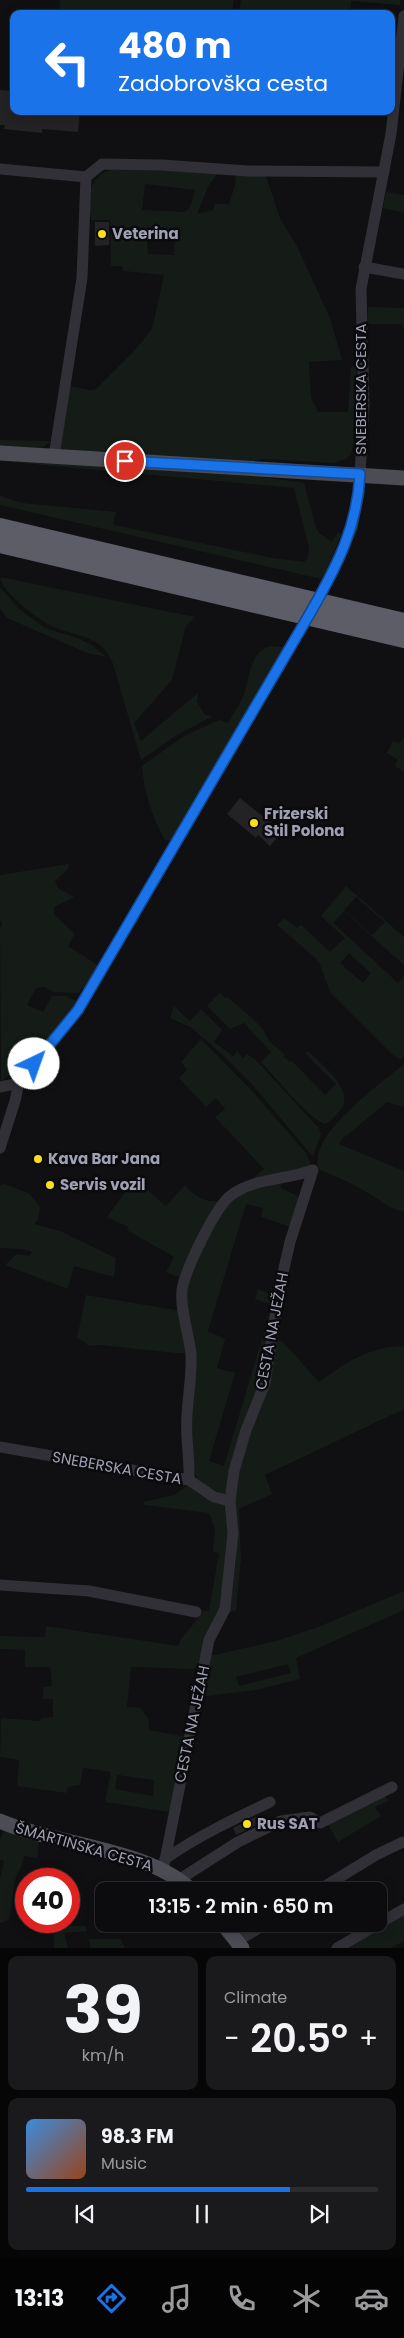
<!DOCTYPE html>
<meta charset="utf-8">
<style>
body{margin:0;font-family:Poppins,sans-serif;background:#1a191b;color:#f1f3f6;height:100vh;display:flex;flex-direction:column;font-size:19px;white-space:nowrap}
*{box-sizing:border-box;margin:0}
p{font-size:16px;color:#9a9b9d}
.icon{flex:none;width:28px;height:28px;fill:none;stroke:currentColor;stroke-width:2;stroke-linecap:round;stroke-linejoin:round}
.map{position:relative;height:1948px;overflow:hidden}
.drawer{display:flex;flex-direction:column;gap:8px;padding:8px;background:#070607;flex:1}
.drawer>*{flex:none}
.banner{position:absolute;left:10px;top:10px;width:385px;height:105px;border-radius:10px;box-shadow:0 2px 12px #0003,0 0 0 1px #2c2b2e;background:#1a73e8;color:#fff;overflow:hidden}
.speed{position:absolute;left:15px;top:1868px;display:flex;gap:10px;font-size:25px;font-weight:700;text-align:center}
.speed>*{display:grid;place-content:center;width:65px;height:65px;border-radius:50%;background:#0c0b0d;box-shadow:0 2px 12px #0003,0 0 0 1px #2c2b2e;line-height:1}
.speed .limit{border:8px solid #d22;background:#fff;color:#111}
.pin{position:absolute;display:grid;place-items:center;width:42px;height:42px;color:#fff;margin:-21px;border:2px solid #fff;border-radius:50%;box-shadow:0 1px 5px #0007}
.me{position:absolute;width:55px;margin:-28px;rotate:42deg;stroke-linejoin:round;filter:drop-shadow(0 0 4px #0008)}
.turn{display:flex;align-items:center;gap:18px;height:105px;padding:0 25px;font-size:22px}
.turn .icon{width:65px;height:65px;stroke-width:2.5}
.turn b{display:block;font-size:35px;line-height:42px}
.big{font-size:38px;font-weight:600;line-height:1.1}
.drawer .card{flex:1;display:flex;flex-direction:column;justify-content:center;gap:8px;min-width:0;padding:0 18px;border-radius:10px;background:#1a191b}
.drawer .dial{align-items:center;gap:0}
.dial b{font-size:65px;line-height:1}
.song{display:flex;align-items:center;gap:15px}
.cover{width:60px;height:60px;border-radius:8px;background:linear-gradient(135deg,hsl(210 70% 55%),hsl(20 70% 35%))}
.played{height:5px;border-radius:2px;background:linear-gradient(90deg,#1a73e8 75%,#2c2b2e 75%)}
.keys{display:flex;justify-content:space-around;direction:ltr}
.heat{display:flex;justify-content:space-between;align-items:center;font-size:28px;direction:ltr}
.drawer .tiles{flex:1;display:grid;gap:8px;grid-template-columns:1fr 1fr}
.card:last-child{grid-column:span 2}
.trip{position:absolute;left:95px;top:1882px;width:292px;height:50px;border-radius:10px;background:#0c0b0d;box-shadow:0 2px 12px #0003,0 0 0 1px #2c2b2e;font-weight:600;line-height:50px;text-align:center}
.menu{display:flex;height:80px;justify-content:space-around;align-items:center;background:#050405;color:#9a9b9d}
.menu .icon{width:35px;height:35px}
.menu .current{color:#1a73e8}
.menu b{font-size:22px;color:#f1f3f6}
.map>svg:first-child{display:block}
</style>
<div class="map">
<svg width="404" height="1948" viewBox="0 0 404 1948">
<rect width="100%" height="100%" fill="#100f11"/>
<!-- green -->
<g fill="#151c18" fill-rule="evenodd">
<polygon points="60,0 234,0 232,14 59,14"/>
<polygon points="241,0 400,0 400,5 351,1 350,14 239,14"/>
<path d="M111,170H200L217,174L209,185L197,214L213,210L215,204H229L236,182L235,174L266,176L280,218L297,246L330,318L342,360L309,362L311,398L318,412H348L351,367L357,364L353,446L351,454L346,459L333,463L262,459L249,462L63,451L59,446L69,386L90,390L96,389L135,350L152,329L164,275L123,271L122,266H111L110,220H92C84,201 90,175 111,170ZM145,184L195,190L191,205L185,212L142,210ZM175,237L174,255L148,254L147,239Z"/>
<polygon points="386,192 404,195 404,213 383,208"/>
<polygon points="368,307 404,308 404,329 402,324 368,324"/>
<polygon points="0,440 51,441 42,448 0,447"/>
<polygon points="0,459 252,476 299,482 304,483 316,528 319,533 332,542 338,532 341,534 328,568 321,579 278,569 0,505 0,496 22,503 116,512 113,524 119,526 273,558 304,562 308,557 309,547 294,488 0,461"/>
<path d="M0,577L195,617L186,626L172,680L134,723L141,741L198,693L197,702L205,715L213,716L177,735L141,760L113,664C101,631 71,638 46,623C34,616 1,591 0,577Z"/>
<polygon points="0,587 18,608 45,628 80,639 93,646 106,657 87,653 7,618 0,608"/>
<path d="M271,646L284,647L172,841L165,840C152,817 144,792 142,766L184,736L219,720L228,723C232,715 238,707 242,699C250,681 248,651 271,646Z"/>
<polygon points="404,737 404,772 395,766 398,760 387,753 393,741 399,743"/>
<polygon points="69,864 68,869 55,881 58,888 74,897 54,907 54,914 75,934 68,946 99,966 85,989 82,988 78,993 54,992 44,987 36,988 27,1005 43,1012 52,996 66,996 78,1002 25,1067 1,1081 0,929 2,921 0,921 0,875"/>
<path d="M346,886L404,937V965L344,911L333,923L398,983L404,976V1056L400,1059L393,1055L330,992L319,962L313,956L277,925L284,918L297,928L301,925L330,952L345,938L321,916ZM356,897L385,922L372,935L344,910ZM349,953L371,973L363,983L340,963Z"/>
<path d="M220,992L225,998L227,997L251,1017L263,1029L269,1041L284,1054V1057L290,1062L292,1061L325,1095L336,1084L305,1053L308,1051C321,1064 357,1091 340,1111C335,1116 332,1121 325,1124C307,1118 275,1077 261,1062L271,1052L244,1023L230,1029L207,1006Z"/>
<polygon points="174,1006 190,1021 201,1009 222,1030 214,1042 233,1056 237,1051 243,1058 247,1054 255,1059 319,1128 321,1134 313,1157 251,1083 226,1058 192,1028 170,1018"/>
<polygon points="201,1039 252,1091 306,1153 311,1165 305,1171 250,1181 264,1169 215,1117 225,1109 216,1098 206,1107 179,1078 187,1070 181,1062"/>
<path d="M404,1064V1107L387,1102L341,1140L339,1144L404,1171V1212C388,1209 380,1199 366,1192C351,1183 336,1176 320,1170C303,1138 383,1082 404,1064Z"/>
<path d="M135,1179L166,1206L185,1185C195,1197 205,1203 222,1201L181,1276H175L166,1272L174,1257L127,1230L128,1227L107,1217Z"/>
<polygon points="282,1183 280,1187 299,1197 291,1227 261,1217 263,1208 246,1204 208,1331 225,1339 217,1368 235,1373 209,1461 224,1466 272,1305 255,1299 258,1289 272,1295 278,1292 271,1347 226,1495 222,1495 198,1482 193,1465 186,1280 228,1201 243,1192"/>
<polygon points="4,1184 29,1193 40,1207 38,1219 34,1224 60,1231 116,1258 114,1277 74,1266 68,1289 5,1265 17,1254 29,1256 32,1252 22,1249 0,1248 0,1185"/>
<polygon points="86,1295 181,1311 188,1351 184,1353 175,1353 101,1345 88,1346 85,1342 77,1338"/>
<path d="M278,1339L284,1343L319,1382C347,1362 368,1347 404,1346V1409L265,1475L272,1494L239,1509L241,1559L236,1611L230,1612L236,1561L234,1507L238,1463L269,1381Z"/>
<path d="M187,1486H194L226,1505L230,1524L223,1602L196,1669L131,1667L127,1707L141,1708L149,1720V1730L187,1737L169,1812L105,1802L111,1772L83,1768L80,1785L68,1787L66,1793L17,1786L19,1760L0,1757L1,1718L40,1721L41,1718L53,1717V1699H43V1687L52,1686L50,1667H25V1650L0,1649V1636L45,1637L46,1626L178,1646L181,1639L204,1611H209L219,1553L213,1552L215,1529L209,1513L144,1505L143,1502L174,1495ZM117,1775L154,1780L153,1796L115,1789Z"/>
<path d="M404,1591V1610L296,1658L300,1679L256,1690L199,1697L206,1677L210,1671L205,1657L276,1641L318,1627ZM288,1664L291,1673L239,1686L236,1677Z"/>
<polygon points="382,1794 389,1800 375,1807 381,1816 338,1842 327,1822"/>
<polygon points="4,1831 39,1841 37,1858 24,1856 21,1867 15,1879 9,1920 0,1923 0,1878 4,1861 0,1860 0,1839"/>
<polygon points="404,1913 404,1941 391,1948 343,1948"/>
<polygon points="53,1926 86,1926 87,1931 64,1933 68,1948 54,1948"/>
<polygon points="89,1939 121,1939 125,1948 90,1948"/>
</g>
<!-- building -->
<g fill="#232225">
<polygon points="0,90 14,91 14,111 80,111 78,132 42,129 42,133 4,129 5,125 0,125"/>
<polygon points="95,222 109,222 109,245 95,246"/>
<polygon points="240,798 282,832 270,846 258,835 256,838 227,814"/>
<polygon points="259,1815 263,1822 236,1835 233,1828"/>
</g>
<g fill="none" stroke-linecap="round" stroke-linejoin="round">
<!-- minor -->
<g stroke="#303036" stroke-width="11">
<polyline points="0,169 86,177"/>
<polyline points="364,267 404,274"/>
<polyline points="54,456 82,278 86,177 102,164 162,165 248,171 384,172"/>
<polyline points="330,577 352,528 359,493 364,405 361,289 391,134 404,16"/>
<polyline points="0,1087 19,1083"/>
<polyline points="0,1148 15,1101 19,1083 78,1010 279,667"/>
<polyline points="0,1447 189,1480 214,1497 230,1501"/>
<polyline points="0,1585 89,1591 196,1612"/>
<path d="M165,1859C198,1836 234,1819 270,1802"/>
<path d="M163,1870L209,1640L225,1609L233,1533L230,1501L234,1471L246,1430L265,1383L280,1286L290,1242L313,1170C287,1180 253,1178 230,1196C215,1208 185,1270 182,1290C180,1311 189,1333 191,1354C192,1375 188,1395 187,1415C185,1437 190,1458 189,1480"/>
<polyline points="180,1879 238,1842 281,1821 310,1817 320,1823 392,1787"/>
<polyline points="317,1891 376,1855 403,1842"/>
<polyline points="237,1941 266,1924"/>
<polyline points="337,1948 404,1909"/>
</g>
<!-- major -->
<g stroke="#4c4c55" stroke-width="15">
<polyline points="0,453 404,478"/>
<path d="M0,1821C55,1845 151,1849 192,1891"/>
<polyline points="223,1924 242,1948"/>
</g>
<!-- highway -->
<g stroke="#5c5d67" stroke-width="18">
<polyline points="0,527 404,622"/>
<polyline points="0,544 404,639"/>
</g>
<!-- minor-bridge -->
<polyline stroke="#303036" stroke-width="11" points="279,667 330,577"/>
</g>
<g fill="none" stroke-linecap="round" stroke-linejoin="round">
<!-- route casing -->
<g stroke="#114b97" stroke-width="12">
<path id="route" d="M34,1064L78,1010L312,610C338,564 357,527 360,474L125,461"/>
</g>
<!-- route -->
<use href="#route" stroke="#1a73e8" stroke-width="9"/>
</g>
<!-- markers -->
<g fill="#fdde1b" stroke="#0b0a0c" stroke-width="2">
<circle cx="102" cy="234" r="5"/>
<circle cx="254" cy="823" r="5"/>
<circle cx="38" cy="1159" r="5"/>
<circle cx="50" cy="1185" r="5"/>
<circle cx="247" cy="1824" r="5"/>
</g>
<g text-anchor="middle" stroke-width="5" stroke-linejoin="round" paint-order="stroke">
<!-- poi labels -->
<g font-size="15" font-weight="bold" fill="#9fa1b3" stroke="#0b0a0c" text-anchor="start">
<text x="112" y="239">Veterina</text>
<text x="264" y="819">Frizerski<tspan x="264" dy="17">Stil Polona</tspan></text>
<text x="48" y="1164">Kava Bar Jana</text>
<text x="60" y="1190">Servis vozil</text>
<text x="257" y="1829">Rus SAT</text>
</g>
<!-- street labels -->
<g font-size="15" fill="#9fa1b3" stroke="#0b0a0c">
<text transform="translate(361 389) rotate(-90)" y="5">SNEBERSKA CESTA</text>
<text transform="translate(272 1331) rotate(-79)" y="5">CESTA NA JEŽAH</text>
<text transform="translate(117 1468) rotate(10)" y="5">SNEBERSKA CESTA</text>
<text transform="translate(192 1724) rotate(-78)" y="5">CESTA NA JEŽAH</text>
<text transform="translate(84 1847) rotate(16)" y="5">ŠMARTINSKA CESTA</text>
</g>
</g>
</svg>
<div class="speed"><div class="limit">40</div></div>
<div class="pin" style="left:125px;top:461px;background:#d93025"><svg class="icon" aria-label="arrive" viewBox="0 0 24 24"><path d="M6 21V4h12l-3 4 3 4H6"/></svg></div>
<svg class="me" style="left:34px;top:1064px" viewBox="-20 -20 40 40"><circle r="19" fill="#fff"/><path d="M0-13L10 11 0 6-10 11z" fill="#1a73e8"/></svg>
<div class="trip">13:15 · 2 min · 650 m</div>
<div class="banner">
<div class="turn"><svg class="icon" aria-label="left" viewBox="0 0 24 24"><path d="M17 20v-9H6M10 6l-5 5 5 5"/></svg><div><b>480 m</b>Zadobrovška cesta</div></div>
</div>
</div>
<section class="drawer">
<div class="tiles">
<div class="card dial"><b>39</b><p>km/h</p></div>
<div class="card"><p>Climate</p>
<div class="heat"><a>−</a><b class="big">20.5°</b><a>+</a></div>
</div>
<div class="card">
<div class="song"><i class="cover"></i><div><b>98.3 FM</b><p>Music</p></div></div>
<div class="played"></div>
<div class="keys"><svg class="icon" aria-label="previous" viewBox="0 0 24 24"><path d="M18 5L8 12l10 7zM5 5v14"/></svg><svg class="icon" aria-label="pause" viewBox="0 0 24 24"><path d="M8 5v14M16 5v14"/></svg><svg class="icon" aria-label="next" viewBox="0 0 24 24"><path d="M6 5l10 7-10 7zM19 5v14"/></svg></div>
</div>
</div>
</section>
<nav class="menu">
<b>13:13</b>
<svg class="icon current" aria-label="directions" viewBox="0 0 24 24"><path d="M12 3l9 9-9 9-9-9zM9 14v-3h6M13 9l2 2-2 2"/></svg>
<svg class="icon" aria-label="music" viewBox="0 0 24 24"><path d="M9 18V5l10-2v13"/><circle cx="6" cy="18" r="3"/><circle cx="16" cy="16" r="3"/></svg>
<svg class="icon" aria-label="phone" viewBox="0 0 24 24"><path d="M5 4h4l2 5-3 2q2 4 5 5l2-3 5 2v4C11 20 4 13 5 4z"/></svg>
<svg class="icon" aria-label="climate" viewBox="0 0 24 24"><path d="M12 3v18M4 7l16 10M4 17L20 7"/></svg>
<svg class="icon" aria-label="car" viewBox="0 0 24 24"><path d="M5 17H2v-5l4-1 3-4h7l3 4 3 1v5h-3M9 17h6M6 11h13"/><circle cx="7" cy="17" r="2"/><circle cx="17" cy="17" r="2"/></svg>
</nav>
